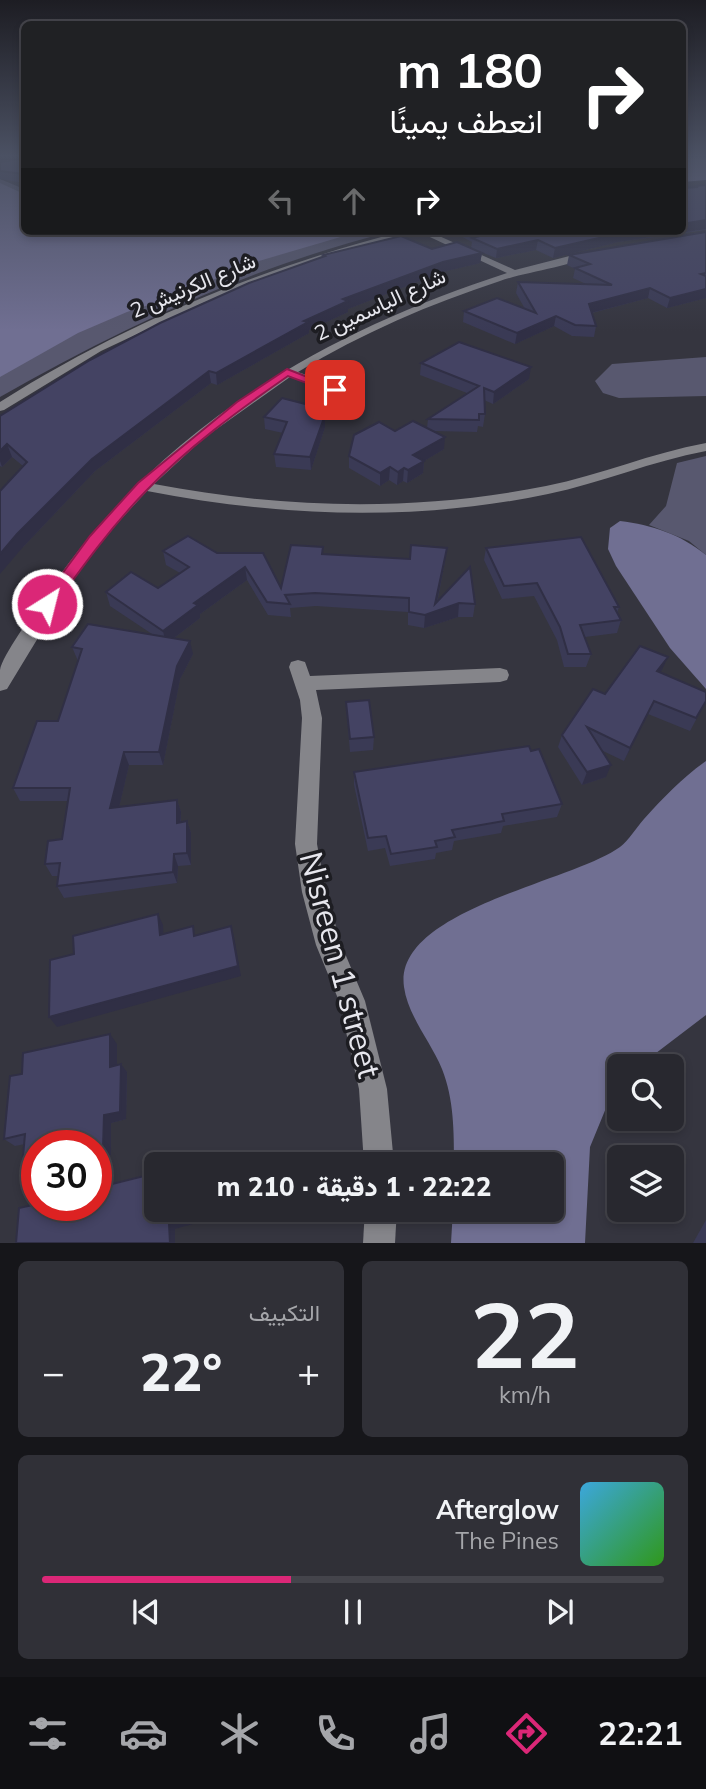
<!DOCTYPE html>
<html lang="ar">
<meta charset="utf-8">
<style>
body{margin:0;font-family:Mulish,Vazirmatn,sans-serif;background:#303037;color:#f1f3f6;direction:rtl;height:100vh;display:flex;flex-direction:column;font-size:26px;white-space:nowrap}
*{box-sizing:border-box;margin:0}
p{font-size:23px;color:#a5a6aa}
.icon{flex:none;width:38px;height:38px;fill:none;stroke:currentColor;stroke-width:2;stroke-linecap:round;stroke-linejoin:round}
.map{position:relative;height:1243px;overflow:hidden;direction:ltr}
.details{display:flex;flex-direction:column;gap:18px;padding:18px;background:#16161a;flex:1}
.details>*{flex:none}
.guide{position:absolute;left:21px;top:21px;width:665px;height:214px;border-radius:10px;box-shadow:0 4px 10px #0003,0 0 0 2px #44444b;direction:rtl;background:#202124;color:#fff;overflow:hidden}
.fabs{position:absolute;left:607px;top:1054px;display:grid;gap:14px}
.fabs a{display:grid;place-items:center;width:77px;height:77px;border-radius:10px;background:#28282f;box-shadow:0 4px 10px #0003,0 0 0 2px #44444b;font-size:35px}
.speed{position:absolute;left:21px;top:1130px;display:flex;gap:14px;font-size:35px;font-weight:700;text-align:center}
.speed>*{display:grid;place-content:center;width:91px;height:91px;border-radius:50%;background:#28282f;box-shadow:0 4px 10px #0003,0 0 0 2px #44444b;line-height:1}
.speed .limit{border:10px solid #d22;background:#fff;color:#111}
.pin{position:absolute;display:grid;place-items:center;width:60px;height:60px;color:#fff;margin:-30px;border-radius:14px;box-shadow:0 4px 10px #0006}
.me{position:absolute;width:77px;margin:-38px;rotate:36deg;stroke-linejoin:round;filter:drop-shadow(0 0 5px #0008)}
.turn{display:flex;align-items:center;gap:24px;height:147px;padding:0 28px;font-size:32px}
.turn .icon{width:91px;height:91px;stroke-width:2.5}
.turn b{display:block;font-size:49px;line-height:60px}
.lanes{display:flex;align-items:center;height:66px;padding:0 28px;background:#0003;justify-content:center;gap:35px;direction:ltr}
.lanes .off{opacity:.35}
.big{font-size:52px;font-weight:800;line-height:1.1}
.details .widget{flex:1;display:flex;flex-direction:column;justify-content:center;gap:10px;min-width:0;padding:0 24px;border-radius:10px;background:#303037}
.details .dial{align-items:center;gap:0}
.dial b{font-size:91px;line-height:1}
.song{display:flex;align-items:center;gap:21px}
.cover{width:84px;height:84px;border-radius:10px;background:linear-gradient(135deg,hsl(200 70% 55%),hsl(110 70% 35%))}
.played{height:7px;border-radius:4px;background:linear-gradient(90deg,#db2777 40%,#44444b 40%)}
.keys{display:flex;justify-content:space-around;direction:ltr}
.heat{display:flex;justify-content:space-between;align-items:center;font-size:38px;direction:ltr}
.details .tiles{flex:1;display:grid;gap:18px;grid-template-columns:1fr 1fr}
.widget:last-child{grid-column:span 2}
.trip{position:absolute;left:144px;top:1152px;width:420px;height:70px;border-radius:10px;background:#28282f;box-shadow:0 4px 10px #0003,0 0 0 2px #44444b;font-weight:800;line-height:70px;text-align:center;direction:rtl}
.tab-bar{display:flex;height:112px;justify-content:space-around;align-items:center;background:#101013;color:#a5a6aa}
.tab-bar .icon{width:49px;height:49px}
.tab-bar .current{color:#db2777}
.tab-bar b{font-size:32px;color:#f1f3f6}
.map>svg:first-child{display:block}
</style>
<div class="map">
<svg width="706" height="1243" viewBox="0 0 706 1243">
<rect width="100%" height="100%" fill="#35353f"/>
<!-- green -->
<g fill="#58586f">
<path d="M0,179L24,189V231H393C253,266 125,326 0,397Z"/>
<polygon points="706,357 706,396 619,398 603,393 595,381 612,364"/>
<polygon points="706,456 706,555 689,541 649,525 666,506 677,463"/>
</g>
<!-- water -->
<g fill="#706f92">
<polygon points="683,157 706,157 706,180 683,182"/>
<polygon points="0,183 24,194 24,231 361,231 252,263 173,297 127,312 78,333 0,377"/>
<path d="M620,521C652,525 680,534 706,555V689L670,648L616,566L608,549L610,528Z"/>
<path d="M706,761V1015L639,1066H620L619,1085L613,1091L590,1147L585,1243H451L453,1209H551V1164H454C454,1132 454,1099 442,1069C431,1042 408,1016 404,987C393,910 572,882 620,847C629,840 636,828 644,819C664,797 682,778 706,761Z"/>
</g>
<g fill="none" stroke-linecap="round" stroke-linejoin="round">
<!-- minor -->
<g fill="#85858a" fill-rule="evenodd">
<path d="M403,231H428L515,270L589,251L593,254C574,266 525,272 500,281C430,304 362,333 298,372L363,395V401H355L290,377L204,438L154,484C285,509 416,512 546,486C601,475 651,453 706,443V451C652,461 601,483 548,494C414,522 281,517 147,491L101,541L75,577L7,689L0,691C0,685 0,677 0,670C2,656 34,612 44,598C156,430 319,334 507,273L417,231L308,264L203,303L101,351L4,410L0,411V402C126,322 260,269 403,231Z"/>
<polygon points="298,660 305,662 310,676 500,668 507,670 509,675 507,680 500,682 316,690 322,718 317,844 326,892 341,944 365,1001 387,1089 394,1164 364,1164 359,1089 339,1001 316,945 302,892 295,844 302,718 300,700 289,667 291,662"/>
<polygon points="365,1209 397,1209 395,1243 363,1243"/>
</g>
</g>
<!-- wall -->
<g fill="#3a3a55">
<polygon points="0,157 24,157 24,183 0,179"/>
<polygon points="706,185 706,230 618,242 553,258 536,250 496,258 471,248 472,242 451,231 682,231 695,186"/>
<polygon points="706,232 706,298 667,308 648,298 592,313 596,326 594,337 572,336 554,326 515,344 463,322 464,311 525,309 516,293 518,282 586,284 573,278 575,269 567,265 569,255"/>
<polygon points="432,249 482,253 480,263 442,272 348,309 348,312 309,330 309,333 217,385 211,383 95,471 23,547 23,466 12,457 2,467 0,466 0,416 323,257 323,255"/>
<polygon points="421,363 529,379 493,404 484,400 485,414 483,427 478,426 477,432 433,431 444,449 424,461 423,473 407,483 403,481 397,485 389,480 380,486 349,468 349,456 395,431 427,428 428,419 467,393 420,375"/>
<polygon points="264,417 325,427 311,470 276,467 274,454 283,433 265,429"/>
<polygon points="323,547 323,554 445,561 437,603 475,604 473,617 458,617 424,628 408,625 408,612 316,606 290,608 291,617 268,615 247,580 200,614 200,618 174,638 193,654 180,679 163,765 129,765 119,807 177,800 181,812 181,822 187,821 191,833 191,865 178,866 177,883 64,898 57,886 58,876 52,876 45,864 62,839 68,801 20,801 13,788 58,721 78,661 72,647 152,634 110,606 106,592 158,588 180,573 166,565 163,551 263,553 281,588"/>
<polygon points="486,548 619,607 617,613 621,620 617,633 585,637 591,654 586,667 564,667 557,640 534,596 502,599 484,560"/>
<polygon points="662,670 660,672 706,701 690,731 648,714 624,761 601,750 606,777 582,785 558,747 562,735 605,694"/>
<polygon points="346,702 374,737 373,750 350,752 347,715"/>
<polygon points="354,772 562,804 557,817 503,826 501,833 454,841 452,850 436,853 435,859 390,866 385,848 368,851 354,785"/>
<polygon points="117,1044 117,1065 127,1072 126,1119 111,1123 111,1155 96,1158 96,1146 37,1146 37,1173 32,1174 22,1168 25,1144 15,1146 4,1139 22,1074"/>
<polygon points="706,1220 706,1243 693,1243"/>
</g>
<!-- shaded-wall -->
<g fill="#302f45">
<polygon points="0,157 23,157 24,158 0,163"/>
<polygon points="706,220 706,229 618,242 553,258 555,248 621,233 633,231 682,231 682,224"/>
<polygon points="538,240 536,250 496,258 497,249"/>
<polygon points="482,253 480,263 442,272 348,309 348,312 309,330 309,333 217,385 216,373 304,321 343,299 443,262"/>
<polygon points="650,288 648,298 587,314 589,304"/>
<polygon points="706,289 706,298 667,308 670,298"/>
<polygon points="556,316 554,326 515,344 517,333"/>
<polygon points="531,367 529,379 493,404 494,392"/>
<polygon points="209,371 211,383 95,471 23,547 0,574 0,554 17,534 92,459"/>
<polygon points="325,415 325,427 311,470 310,457"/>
<polygon points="445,437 444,449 424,461 423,473 407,483 408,470 413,455"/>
<polygon points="7,444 12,457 2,467 0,461 0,451"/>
<polygon points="390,467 389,480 380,486 380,473"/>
<polygon points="404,468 403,481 397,485 398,472"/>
<polygon points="447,548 435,612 459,603 458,617 424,628 425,615 435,604"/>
<polygon points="245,567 247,580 200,614 200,618 166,644 163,631 194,603"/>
<polygon points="190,641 193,654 180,679 163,765 159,752 177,666"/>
<polygon points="668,657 662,670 651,684 657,671"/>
<polygon points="654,701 648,714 624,761 630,748"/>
<polygon points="124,752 129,765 116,820 110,808"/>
<polygon points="611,765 606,777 582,785 587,772"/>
<polygon points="177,800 181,812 180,835 177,823"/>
<polygon points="187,821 191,833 191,865 187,853"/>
<polygon points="174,854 178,866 177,883 173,872"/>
<polygon points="158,914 163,925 164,945 160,935"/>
<polygon points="231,926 234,937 241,976 57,1027 49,1017"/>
<polygon points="110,1034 117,1044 117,1075 110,1067"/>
<polygon points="121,1064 127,1072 126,1119 111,1123 111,1155 96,1158 96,1150 104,1115"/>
<polygon points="37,1164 37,1173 32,1174 22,1168"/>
<polygon points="209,1209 213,1209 214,1218 175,1229 175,1243 170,1243 169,1224"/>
</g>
<!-- building -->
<g fill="#444363" stroke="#302f45" stroke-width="2">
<polygon points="23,157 24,157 24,174 0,171 0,162 24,158"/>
<polygon points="706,185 706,220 682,224 682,188 698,187 695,186"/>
<polygon points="470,231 633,231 621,233 555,248 538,240 497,249 472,238 480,236"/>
<polygon points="706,232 706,273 701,274 706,276 706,289 670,298 650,288 589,304 596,326 575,325 556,316 517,333 464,311 497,298 536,313 518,282 612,285 575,268 590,264 569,255"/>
<polygon points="401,236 432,249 457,242 482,253 443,262 343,299 348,301 304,321 308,322 216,373 209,371 92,459 17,534 0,554 0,491 27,462 7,444 0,451 0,416 90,360 160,323 249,283 325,256 323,255"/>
<polygon points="459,342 531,367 494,392 484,388 485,414 479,414 479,420 428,419 479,386 421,363"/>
<polygon points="282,398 317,407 325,415 310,457 274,454 287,422 264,417"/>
<polygon points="413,421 445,437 413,455 424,461 408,470 404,468 398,472 390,467 380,473 349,456 354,435 379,422 395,431"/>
<polygon points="188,536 217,553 263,553 281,588 291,545 323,547 322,554 410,559 411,545 447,548 435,604 470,567 475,604 459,603 425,615 409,612 409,598 315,593 285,595 290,604 267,602 245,567 194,603 198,605 163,631 106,592 131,572 158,588 189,567 163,551"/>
<polygon points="581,537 619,607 614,607 621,620 580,625 591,654 568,654 560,627 537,583 504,586 486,548"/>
<polygon points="88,624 190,641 177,666 159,752 124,752 110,808 177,800 177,823 187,821 187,853 174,854 173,872 57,886 60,863 45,864 48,841 62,839 70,788 13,788 37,721 58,721 82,649 72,647"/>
<polygon points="640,646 668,657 657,671 706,692 706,701 696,718 654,701 630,748 587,727 611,765 587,772 562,735 593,689 605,694"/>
<polygon points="369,700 374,737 350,739 346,702"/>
<polygon points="529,746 531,751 539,749 562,804 502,814 504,821 452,830 455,837 435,841 437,847 391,854 386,836 368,838 354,772"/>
<polygon points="158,914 160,935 193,926 194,936 231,926 238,966 49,1017 50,960 74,954 73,936"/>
<polygon points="110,1034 110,1067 121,1064 120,1112 104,1115 103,1148 96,1150 96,1146 37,1146 37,1164 22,1168 25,1134 4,1139 10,1076 22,1074 23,1053"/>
<polygon points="206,1160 206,1164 192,1164"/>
<polygon points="156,1173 156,1209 209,1209 209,1214 169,1224 170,1243 16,1243 19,1208 37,1204 37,1206 96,1206 96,1188"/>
</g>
<!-- sky -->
<linearGradient id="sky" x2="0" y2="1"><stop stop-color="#1d1d23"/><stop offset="0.47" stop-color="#4b5163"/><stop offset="1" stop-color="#4b5163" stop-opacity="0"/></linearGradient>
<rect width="706" height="331" fill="url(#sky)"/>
<!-- route -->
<path fill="#db2777" stroke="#8e194d" stroke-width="2" d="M287,369L341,390L331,392L288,376C239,410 187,448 146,491C111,527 82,567 53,608H42V601L90,536L138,483L237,402Z"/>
<g text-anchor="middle" stroke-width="7" stroke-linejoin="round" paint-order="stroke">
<!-- far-street labels -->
<g font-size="21" fill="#e7e7ee" stroke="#1d1d22">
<text transform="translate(193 286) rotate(-23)" y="7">شارع الكرنيش 2</text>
<text transform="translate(380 305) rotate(-25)" y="7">شارع الياسمين 2</text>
</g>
<!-- near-street labels -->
<g font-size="32" fill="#e7e7ee" stroke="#1d1d22">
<text transform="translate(340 965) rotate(75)" y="11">Nisreen 1 street</text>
</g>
</g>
</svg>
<div class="fabs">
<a><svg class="icon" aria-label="search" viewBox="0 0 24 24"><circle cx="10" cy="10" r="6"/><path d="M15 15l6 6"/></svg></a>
<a><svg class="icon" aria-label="layers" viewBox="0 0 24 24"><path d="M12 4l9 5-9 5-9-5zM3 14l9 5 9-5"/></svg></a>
</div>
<div class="speed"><div class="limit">30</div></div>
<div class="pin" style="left:335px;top:390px;background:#d93025"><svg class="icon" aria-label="arrive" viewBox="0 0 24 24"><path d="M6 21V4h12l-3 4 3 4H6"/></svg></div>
<svg class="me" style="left:47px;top:604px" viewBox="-20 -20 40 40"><circle r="17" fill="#db2777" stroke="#fff" stroke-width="3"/><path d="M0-11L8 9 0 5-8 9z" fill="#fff"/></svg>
<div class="trip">22:22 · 1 دقيقة · 210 m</div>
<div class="guide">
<div class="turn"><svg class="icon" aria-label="right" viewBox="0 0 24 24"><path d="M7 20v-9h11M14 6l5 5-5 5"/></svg><div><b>180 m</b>انعطف يمينًا</div></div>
<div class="lanes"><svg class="icon off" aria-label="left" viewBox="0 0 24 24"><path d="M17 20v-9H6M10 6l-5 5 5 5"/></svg><svg class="icon off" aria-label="ahead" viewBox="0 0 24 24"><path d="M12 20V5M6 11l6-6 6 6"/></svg><svg class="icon" aria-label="right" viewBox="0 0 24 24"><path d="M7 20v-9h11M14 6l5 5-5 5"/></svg></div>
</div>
</div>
<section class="details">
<div class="tiles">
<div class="widget dial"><b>22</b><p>km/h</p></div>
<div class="widget"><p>التكييف</p>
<div class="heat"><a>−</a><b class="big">22°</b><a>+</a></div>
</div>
<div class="widget">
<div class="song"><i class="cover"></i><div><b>Afterglow</b><p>The Pines</p></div></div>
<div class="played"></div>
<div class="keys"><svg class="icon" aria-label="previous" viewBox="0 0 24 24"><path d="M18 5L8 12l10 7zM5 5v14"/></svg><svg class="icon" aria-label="pause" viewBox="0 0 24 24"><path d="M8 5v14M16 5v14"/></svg><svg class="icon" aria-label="next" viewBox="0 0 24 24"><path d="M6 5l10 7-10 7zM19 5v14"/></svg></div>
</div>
</div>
</section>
<nav class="tab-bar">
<b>22:21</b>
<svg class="icon current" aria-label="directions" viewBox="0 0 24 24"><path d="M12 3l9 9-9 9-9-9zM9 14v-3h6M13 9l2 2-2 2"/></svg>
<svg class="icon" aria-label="music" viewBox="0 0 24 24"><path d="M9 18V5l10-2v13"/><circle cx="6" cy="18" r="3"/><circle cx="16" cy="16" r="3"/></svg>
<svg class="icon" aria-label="phone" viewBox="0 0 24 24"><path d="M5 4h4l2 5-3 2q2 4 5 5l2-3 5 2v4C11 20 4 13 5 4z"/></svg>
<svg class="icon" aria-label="climate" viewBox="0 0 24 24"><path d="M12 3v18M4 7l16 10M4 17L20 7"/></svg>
<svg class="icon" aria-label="car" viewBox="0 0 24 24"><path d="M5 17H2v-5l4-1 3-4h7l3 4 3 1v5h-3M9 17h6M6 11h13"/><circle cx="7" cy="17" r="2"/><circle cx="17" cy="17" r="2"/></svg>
<svg class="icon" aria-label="filters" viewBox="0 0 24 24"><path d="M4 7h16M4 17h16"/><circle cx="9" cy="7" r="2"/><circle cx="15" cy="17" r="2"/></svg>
</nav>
